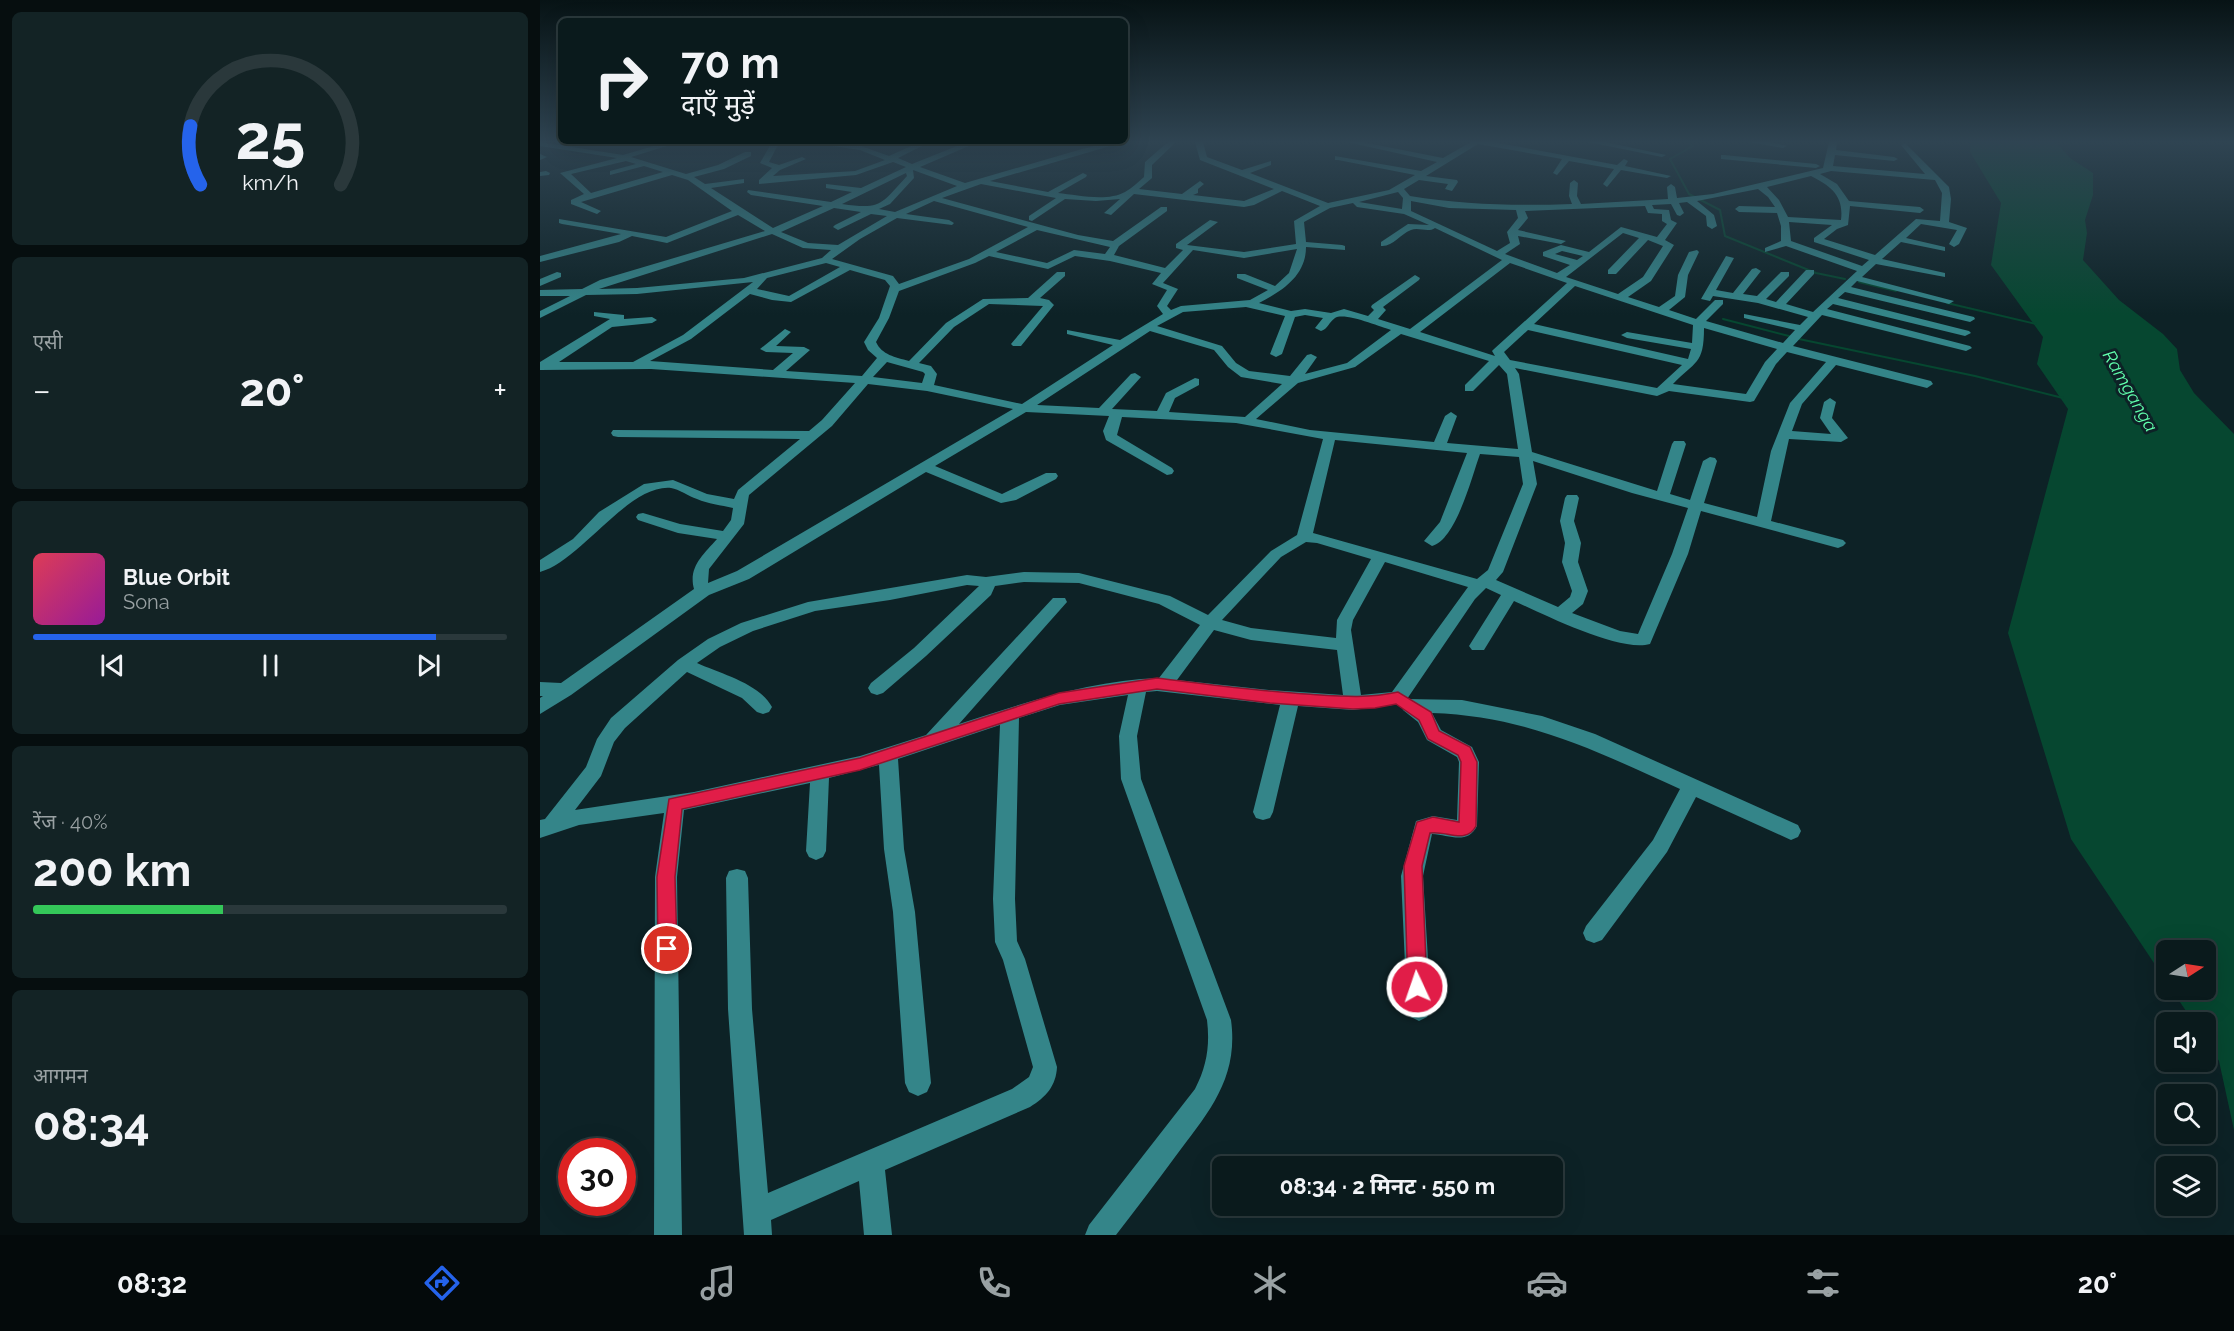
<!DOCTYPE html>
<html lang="hi">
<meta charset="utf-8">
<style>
body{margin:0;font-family:Raleway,"Noto Sans Devanagari",sans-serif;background:#132325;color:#f1f3f6;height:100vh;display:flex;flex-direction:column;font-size:22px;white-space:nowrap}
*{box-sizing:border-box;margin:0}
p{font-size:20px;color:#99a1a3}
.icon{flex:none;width:33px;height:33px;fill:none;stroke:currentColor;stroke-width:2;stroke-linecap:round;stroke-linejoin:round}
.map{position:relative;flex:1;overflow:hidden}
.sheet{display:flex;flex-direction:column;gap:12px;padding:12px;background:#060e0f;width:540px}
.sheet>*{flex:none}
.hud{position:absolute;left:18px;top:18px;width:570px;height:126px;border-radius:9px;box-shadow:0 6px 24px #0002,0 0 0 2px #2a383b;background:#0a1a1c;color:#f1f3f6;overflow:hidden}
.needle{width:39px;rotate:78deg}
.tools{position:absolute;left:1616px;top:940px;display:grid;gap:12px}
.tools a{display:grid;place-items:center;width:60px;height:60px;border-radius:9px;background:#0a1a1c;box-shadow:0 6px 24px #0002,0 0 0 2px #2a383b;font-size:30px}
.speed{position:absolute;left:18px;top:1138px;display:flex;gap:12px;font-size:30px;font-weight:700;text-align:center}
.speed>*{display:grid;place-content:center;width:78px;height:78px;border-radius:50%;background:#0a1a1c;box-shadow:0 6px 24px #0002,0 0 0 2px #2a383b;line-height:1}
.speed .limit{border:9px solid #d22;background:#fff;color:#111}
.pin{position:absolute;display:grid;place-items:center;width:51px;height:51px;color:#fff;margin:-26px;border:3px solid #fff;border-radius:50%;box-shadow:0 2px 6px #0007}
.me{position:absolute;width:66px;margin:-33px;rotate:357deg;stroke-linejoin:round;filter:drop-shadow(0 0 4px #0008)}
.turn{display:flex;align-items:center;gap:21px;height:126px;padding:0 24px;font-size:27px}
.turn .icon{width:78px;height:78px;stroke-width:2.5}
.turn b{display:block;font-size:42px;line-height:51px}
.big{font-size:45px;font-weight:700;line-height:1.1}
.sheet .card{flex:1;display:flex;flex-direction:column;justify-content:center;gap:9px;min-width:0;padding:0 21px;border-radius:9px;background:#132325}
.sheet .dial{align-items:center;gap:0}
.dial svg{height:156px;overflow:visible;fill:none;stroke:#2a383b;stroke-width:7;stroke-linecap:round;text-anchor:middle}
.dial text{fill:#f1f3f6;stroke:none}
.song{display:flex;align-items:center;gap:18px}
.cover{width:72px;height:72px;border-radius:9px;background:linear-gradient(135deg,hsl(350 70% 55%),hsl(300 70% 35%))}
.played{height:6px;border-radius:3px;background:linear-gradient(90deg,#2563eb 85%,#2a383b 85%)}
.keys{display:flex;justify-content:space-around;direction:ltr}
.heat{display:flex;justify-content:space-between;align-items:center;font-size:33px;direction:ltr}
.charge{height:9px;border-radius:4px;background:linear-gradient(90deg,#34c759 40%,#2a383b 0)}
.trip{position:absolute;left:672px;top:1156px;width:351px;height:60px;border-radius:9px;background:#0a1a1c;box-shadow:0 6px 24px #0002,0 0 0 2px #2a383b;font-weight:700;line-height:60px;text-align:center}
.menu{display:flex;height:96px;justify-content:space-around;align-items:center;background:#040a0b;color:#99a1a3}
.menu .icon{width:42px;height:42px}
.menu .current{color:#2563eb}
.menu b{font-size:27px;color:#f1f3f6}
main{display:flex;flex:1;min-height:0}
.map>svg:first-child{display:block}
</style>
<main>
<section class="sheet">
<div class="card dial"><svg viewBox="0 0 100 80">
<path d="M14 69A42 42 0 1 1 86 69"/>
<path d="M14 69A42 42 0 0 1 9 39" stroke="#2563eb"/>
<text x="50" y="56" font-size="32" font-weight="700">25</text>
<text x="50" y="72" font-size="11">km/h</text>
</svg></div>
<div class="card"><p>एसी</p>
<div class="heat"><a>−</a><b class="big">20°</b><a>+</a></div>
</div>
<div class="card">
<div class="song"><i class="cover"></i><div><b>Blue Orbit</b><p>Sona</p></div></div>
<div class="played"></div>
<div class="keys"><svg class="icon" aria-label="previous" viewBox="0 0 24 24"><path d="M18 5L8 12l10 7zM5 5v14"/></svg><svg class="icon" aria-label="pause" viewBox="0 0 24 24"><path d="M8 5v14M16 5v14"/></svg><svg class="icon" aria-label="next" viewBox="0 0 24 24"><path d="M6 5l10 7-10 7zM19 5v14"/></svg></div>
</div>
<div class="card"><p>रेंज · 40%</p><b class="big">200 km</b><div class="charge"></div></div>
<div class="card"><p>आगमन</p><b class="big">08:34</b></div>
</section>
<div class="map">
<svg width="1694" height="1235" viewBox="0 0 1694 1235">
<rect width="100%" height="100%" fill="#0d2226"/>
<!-- water -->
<polygon fill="#064730" points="1431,142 1516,142 1530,158 1553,173 1553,195 1545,220 1547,233 1543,260 1579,300 1623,334 1637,349 1640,370 1654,393 1694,434 1694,1130 1679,1061 1665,1040 1665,1023 1654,1023 1632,990 1665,990 1665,951 1626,951 1626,981 1531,839 1468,633 1528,409 1497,364 1503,337 1451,265 1461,203 1430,152"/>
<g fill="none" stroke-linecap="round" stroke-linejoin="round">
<!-- stream -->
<g stroke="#064730" stroke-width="2">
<polyline points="1149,142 1153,146 1130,159 1149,194 1180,210 1185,236 1276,273 1305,279"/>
<polyline points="1319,282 1356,291"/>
<polyline points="1407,303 1496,324"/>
<polyline points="1183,319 1249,336"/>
<polyline points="1259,339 1435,376 1523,398"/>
</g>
<!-- minor -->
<g fill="#348589" fill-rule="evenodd">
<path d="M0,142L83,155L127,142H140L91,157L146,174L178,165L205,152H211V156L184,169L154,177L165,184L204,179V183L171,188L233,228L283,206L211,195L207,192L208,190L291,202L312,192L286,188V184L321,188L366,167L353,162L316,175L219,184V180L232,168L220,163L232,142L239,143L229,162L239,165L262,157L266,159L240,170L233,176L315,171L345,160L320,150L265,142L321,146L349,156L380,142H390L358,158L372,164L427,142H438L380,167L425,183L542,149L571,142H584L450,181L508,192L543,173L547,175L546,177L518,193C537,195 567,202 585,192C592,188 598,182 604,177L605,162L628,142H636L612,165V178L599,189L642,194L660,181L664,184L658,189V193L653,195L704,201L734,189L660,160L655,142H663L667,157L702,170L731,161V165L710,173L788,203L849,190L875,175L798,160H795V156L881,171L897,162L807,142H822L903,158L931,142H953L1077,165L1084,159L1088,161L1085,166L1131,176L1127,178L1081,170L1067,187L1063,184L1074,169L1029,161L1017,175L1013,173L1022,159L938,144L886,176L917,180L918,182L912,191L905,189L908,184L879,180L864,189L870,196C924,205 978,206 1032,204L1029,196L1030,183L1034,180L1038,183L1037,196L1041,204L1128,199L1127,187L1131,184L1135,187L1137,198L1173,194L1283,168L1289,142H1297L1296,150L1354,157L1358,159L1354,161L1295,155L1293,166L1385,174L1361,145L1365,143L1409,187L1411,199L1409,222L1427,228L1419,244L1414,247L1409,244L1417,230L1381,224L1366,238L1405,247V251L1361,242L1342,259L1405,273V277L1336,264L1322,277L1414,301L1409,304L1317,281L1311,287L1434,317L1435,319L1430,322L1305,292L1298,298L1429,331L1431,333L1425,336L1293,304L1287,309L1430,346L1432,348L1426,351L1282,315L1253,346L1391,381L1393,384L1387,388L1296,365L1262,404L1252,431L1291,434L1280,418L1284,402L1290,398L1296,402L1292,418L1308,438L1301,442L1249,439L1231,521L1303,540L1306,543L1303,546L1298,548L1161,511L1148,554L1110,644C1080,653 1003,614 974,601L944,650H932L929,646L961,595L946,588L935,599L867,699L922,700L1002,716L1055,734L1258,825L1261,831L1258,837L1251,840L1156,797L1127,852L1062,940L1054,943L1046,940L1043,933L1046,926L1113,840L1140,789C1056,751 986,716 892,713L901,730L932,747L939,762L937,826C928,845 909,835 892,834L883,876L891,1009L887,1017L879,1021L871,1017L867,1009L861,876L876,821L893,816L917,820L919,762L917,757L887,740L878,722L863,710L861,704L813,710L758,706L733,812L730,818L723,820L716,818L713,812L740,705L617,691L606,692L597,736L601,779L691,1020C699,1079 668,1113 635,1157C616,1183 596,1209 576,1235H545L549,1225L655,1089C667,1066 670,1045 667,1020L581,779L579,736L588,695L520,705L479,718L475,899L477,941L485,959L517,1067C516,1086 506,1097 490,1107L345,1170L352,1235H324L319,1181L231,1220L232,1235H204L188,1009L186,878L189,871L197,869L205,871L208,878L212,1009L228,1193L472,1089L489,1077L493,1067L463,960L455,942L453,899L460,725L358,759L364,849L375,912L391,1083L387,1092L378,1096L369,1092L365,1083L353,912L344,849L339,765L289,778L286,851L283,857L276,860L269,857L266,851L270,783L144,810L137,877L142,1235H114L115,877L124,813L39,825L0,838V820L5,819L46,767L57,739L71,718L138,660L168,639L201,623L268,602L427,575L446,577L484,572L539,573L630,596L668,615L731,551L757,535L783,439L696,423L582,417L577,435L632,468L634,471L632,474L627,475L566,440L563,431L569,416L486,412L395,466L462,494L506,473H516L518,476L516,479L476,500L461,503L386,472L209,579L169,595L31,695L0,714V698L3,696H0V682L21,683L154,589C148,567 163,555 177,539L138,533L98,520L96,517L98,514L103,513L140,524L183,531L191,520L193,508C181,505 168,504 157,499C148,496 139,489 131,488C88,484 41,561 0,572V560L33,539L59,512L104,484L133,480L167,494L194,499L198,490L260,439L78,437L73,436L71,433L73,430L269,431L282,420L315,383L111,369L0,370V362L70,319L54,316V312L84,315V319L112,317L117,320L112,323L72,327L19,362H93L143,335L213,282L97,294L46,295L0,318V311L30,296H0V290L42,289L60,280L225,231L198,215L127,243L92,236L79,242L0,262V256L81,234L22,224L19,223V219L126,237L192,211L148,180L132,175L41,202L61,211L57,214L31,204V200L44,194L20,173L77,158L0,146ZM86,161L96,164L70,171V175L104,166L123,172L51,193L31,174ZM373,170L417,186L355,212L339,209L350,204L374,178ZM1291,171L1395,180L1402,193L1400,221L1376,219L1335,255L1284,239L1297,229L1308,225L1310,206L1380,213L1384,210L1380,207L1309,201L1297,184L1280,174ZM366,173L367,176C341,204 342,210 302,204ZM1271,176C1291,186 1304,196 1301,220L1248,217L1239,200L1227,187ZM441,184L516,198L489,216V220L492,221L525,199L556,201L580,199L564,213L571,215L594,194L704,207L714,205L742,191L780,206L754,221L756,244L704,252L647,245L678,222L670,220L636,244V248L643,250L625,268L574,255L579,246L627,211V207H621L573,241L538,235L402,198ZM1218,189L1228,197L1235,207L1199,206L1195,209L1199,212L1237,213L1241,226V241L1225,248V252L1246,246L1317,271L1273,312L1246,304L1274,274V270H1266L1236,302L1226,299L1249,276V272H1241L1217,296L1203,294L1221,271L1216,268L1212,269L1193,293L1176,290L1194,258L1186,256L1161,299L1170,301L1173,296L1218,303L1268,317L1260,325L1204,314V318L1255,330L1243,343L1166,321L1183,304V300H1175L1156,319L1129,310L1145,297L1148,275L1159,252L1157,250L1149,252L1138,275L1135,296L1119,307L1088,297L1111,281L1134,245L1125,240L1137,223L1131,220L1129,210L1114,209L1112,205L1131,204L1137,215L1140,216L1144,213L1139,203L1147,202L1166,216L1167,226L1172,229L1177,226L1174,215L1157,201ZM858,192L863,198L862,209L819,202ZM394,201L488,227L429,259L359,284L353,276L292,259L320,239L357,218L412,225L414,223L409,220L366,214ZM871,201L909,208L976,210L978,218L967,232L970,243L957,251L871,211ZM813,203L817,207L864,214L889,225L868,224L841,242V246C853,247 860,234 871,230C879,227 888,233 895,228L962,260L870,329L838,319L846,310L843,307L879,280L880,278L875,275L832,305L831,307L834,310L828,316L804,309L791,313L765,309L751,311L719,303C742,291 766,276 766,247L805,250V246L802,245L766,242L764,222L790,208ZM1105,206L1108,213L1122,214V221L1127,224L1117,237L1081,227L1049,252L1021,245L1003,252V256L1030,265L1017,273L965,254L980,244L978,236L1021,244L1026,241L978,230L988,218L985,211ZM294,208L321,212L295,225L293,227L298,230L331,214L347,216L298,245L268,243L241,232ZM1249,222L1292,225L1274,238V242L1329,260L1322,266L1251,241ZM497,230L570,247L565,254L534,250L507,263L456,252ZM1083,233L1099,238L1068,270V274H1076L1108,240L1123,246L1103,277L1078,294L1026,277ZM232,234L263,248L291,250L282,258L204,278L97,288L59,289ZM757,249L749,273L735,286L705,274H697V278L728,290L710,300L641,306L631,310L627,306L638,289L623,283L653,250L704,258ZM1022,251L1043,256L1037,260L1015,254ZM449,256L508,269L535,256L570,261L621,273L612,284L627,290L617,306L623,314L580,340L527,330V334L573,345L482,404L394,385L397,374L391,366L379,363L414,327L449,304L503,306L471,344L473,346H481L514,305L509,300L500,298L525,276V272H517L488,298L443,299L406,323L369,361C355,357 342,355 336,342L349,318L359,291L435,263ZM286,263L300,267L249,296L217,289L227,278ZM970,263L1027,283L954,349L952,351L955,356L880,332ZM310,270L345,280L350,286L339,318L324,342L328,350L337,358L322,376L246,371L270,350L264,347L236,346L251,332L245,329L220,349L226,352L253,353L233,370L110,361L151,339L210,294L232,300L251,302ZM1035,286L1153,325L1152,343L1087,332L1081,335L1087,338L1151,349L1148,359L994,324ZM706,307L745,316L730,354L736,357L742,354L755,317L765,315L783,318L775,328L781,331C788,329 789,322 795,318C805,312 840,327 851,330L807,363L765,374L777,357L771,354L767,355L750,376L709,371L696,363L682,346L617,326L643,312ZM1164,328L1237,349L1225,362L1206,394L1133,384C1155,361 1164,365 1164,328ZM988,330L1142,365L1117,388L970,360L964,352ZM610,331L674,350L688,367L701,377L742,384L705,417L629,412L635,398L659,385V379L655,378L626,393L617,411L572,409L601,377L595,373L591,374L559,408L497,405ZM861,334L949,361L925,385V391H933L959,365L967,374L978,449L907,443L917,416L911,412L905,416L894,442L770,430L716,419L758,383L815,367ZM1247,352L1286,362L1250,403L1231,451L1217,517L1164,503L1177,461L1175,458L1170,457L1163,461L1150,500L1130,494L1146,444L1144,441H1134L1132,444L1117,491L992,452L979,374L975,368L1117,396L1129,391L1210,402L1214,401L1236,364ZM347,362L383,372L385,374L382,383L333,377ZM328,384L387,391L473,409L197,571L168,583L169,569L204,524L209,495L292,426ZM795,440L927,453L900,522L884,541L892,546C916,540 932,476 940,454L979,457L983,484L948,570L937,579L773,533ZM993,461L1092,493L1148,508L1132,554L1098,634L1080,631L1032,613L1043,604L1048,591L1038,562L1041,543L1034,521L1039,498L1037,495H1027L1025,498L1020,521L1025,543L1022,562L1032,591L1030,597L1018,607L956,580L963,572L997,484ZM766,542L777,543L831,559L797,620L796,638L711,628L682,620L741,557ZM845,562L928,587L852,692L821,695L811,630L813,620ZM484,582L539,583L619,604L660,625L619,678C551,680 484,703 419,724L527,602L525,598H513L386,735L320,756L154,792L35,810L61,776L74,742L85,728L147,672L202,698L217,712L223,714L229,712L232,707C219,683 181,674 157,663L180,647L213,631L275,611L350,600L427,585L439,586L374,648L331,683L328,688L331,693L337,695L343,693L386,656L451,595L455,586ZM674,630L711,640L797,650L803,695L729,690L637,680Z"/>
<polygon points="1048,142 1065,142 1126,155 1122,157"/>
<polygon points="1209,142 1230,142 1247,146 1243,148"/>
<polygon points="0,154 7,157 0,160"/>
<polygon points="1184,155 1276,164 1280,166 1276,168 1181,159 1181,155"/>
<polygon points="6,171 10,173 9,175 0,176 0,172"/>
<polygon points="17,272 21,273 21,277 0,286 0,279"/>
</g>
</g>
<!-- sky -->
<linearGradient id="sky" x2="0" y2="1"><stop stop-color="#071315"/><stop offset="0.45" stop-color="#2f4452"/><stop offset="1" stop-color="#2f4452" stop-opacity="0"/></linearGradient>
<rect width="1694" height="315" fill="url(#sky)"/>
<!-- route -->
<path fill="#e11d48" stroke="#92132f" stroke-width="1.5" d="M617,678C667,684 716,691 766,694C798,696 827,699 858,692L891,712L899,731L930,747L937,762L936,826C926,845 906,830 890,833L882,866L887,987L884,994L877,997L871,994L868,987L864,866L877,822L893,817L919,822L921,762L918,755L888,739L879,720L856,704L835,708L813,709L730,703L617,689L519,704L320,770L142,809L135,877L137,949L134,955L127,958L121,955L118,949L117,877L129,799L320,758L519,693Z"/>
<g text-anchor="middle" stroke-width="6" stroke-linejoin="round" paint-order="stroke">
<!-- far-water labels -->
<g font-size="18" font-style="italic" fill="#60ffac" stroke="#0d2226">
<text transform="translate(1590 391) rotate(60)" y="6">Ramganga</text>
</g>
</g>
</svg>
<div class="tools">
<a><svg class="needle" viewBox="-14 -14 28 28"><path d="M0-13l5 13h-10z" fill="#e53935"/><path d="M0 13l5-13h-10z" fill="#99a1a3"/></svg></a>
<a><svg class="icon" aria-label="sound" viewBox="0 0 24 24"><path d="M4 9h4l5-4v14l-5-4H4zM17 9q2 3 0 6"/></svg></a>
<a><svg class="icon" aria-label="search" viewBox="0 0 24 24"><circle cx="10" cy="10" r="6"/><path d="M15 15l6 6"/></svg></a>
<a><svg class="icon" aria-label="layers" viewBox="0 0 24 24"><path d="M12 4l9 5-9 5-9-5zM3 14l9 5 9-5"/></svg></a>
</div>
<div class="speed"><div class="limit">30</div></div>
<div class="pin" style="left:127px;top:949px;background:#d93025"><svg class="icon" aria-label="arrive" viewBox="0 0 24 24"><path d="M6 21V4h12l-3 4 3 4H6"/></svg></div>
<svg class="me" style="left:877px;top:987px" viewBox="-20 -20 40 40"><circle r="17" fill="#e11d48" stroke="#fff" stroke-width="3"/><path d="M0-11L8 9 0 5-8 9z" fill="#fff"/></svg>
<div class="trip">08:34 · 2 मिनट · 550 m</div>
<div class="hud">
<div class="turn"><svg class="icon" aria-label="right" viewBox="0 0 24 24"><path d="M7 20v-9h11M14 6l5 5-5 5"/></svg><div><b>70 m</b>दाएँ मुड़ें</div></div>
</div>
</div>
</main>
<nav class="menu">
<b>08:32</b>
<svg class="icon current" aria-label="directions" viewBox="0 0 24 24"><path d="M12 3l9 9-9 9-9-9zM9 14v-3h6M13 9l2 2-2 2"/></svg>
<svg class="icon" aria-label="music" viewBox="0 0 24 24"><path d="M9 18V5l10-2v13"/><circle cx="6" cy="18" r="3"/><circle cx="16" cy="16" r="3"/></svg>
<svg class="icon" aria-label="phone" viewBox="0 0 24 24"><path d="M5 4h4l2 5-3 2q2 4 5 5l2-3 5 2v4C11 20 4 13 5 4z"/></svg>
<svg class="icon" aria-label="climate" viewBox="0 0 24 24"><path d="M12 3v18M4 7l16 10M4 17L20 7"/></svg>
<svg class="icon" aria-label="car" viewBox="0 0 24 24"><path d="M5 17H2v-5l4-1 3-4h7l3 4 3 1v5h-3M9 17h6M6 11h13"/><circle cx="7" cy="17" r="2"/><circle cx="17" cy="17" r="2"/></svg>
<svg class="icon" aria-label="filters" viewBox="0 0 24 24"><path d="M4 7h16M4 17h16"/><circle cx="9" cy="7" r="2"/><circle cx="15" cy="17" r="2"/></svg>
<b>20°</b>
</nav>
